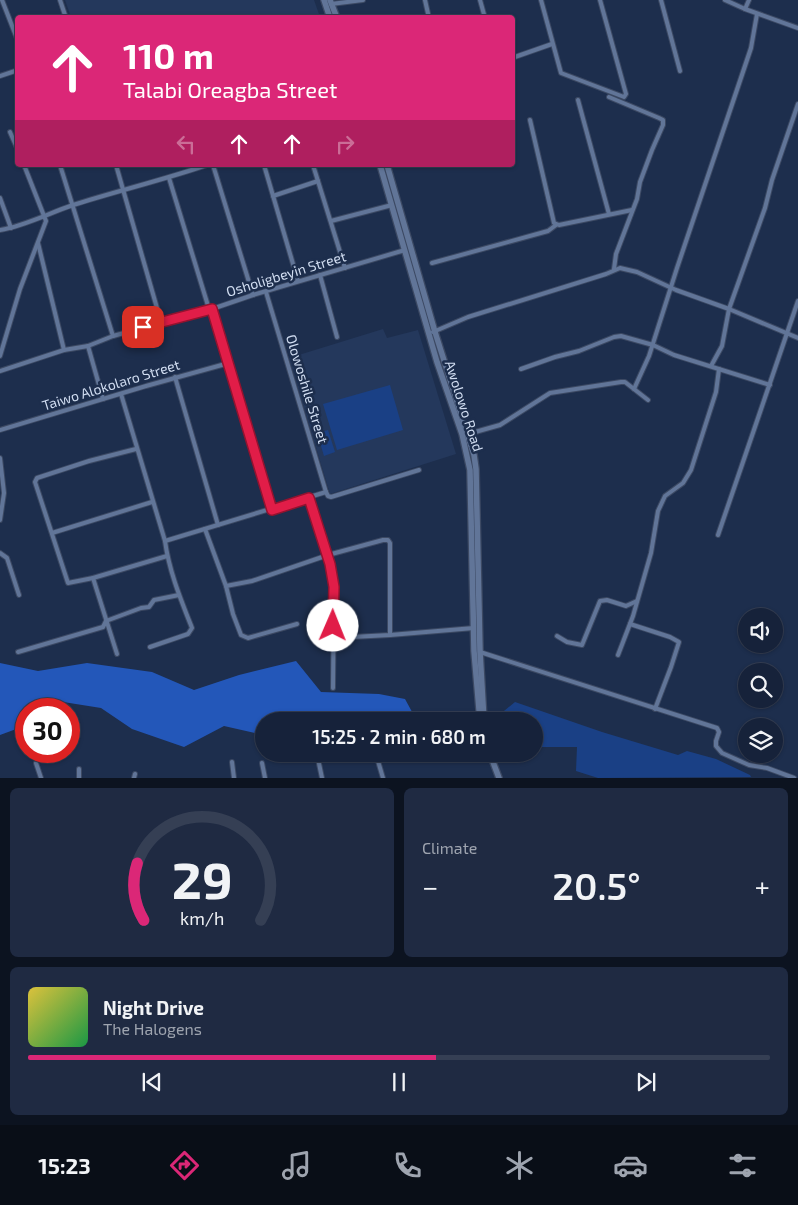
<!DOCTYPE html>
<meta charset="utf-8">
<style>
body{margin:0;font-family:"Exo 2",sans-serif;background:#1f2a42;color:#f1f3f6;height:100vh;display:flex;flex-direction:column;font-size:19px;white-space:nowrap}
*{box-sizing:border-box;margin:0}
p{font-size:16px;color:#9ea4af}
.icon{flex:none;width:28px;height:28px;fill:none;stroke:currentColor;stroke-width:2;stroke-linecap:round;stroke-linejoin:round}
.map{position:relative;height:778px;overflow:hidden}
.sheet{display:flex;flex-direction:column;gap:10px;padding:10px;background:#0c1320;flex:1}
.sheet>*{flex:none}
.hud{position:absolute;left:15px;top:15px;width:500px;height:152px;border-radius:5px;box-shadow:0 1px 4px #0004,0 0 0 1px #353f54;background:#db2777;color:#fff;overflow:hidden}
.fabs{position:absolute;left:738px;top:608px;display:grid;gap:10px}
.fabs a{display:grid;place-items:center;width:45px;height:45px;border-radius:50%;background:#16223a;box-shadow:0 1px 4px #0004,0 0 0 1px #353f54;font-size:25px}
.speed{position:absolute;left:15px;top:698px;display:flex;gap:10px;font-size:25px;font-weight:700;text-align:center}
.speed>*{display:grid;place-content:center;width:65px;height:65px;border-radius:50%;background:#16223a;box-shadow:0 1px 4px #0004,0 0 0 1px #353f54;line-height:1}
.speed .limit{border:8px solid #d22;background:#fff;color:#111}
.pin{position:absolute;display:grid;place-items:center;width:42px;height:42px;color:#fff;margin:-21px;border-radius:10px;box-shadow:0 2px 8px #0006}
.me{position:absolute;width:55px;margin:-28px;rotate:1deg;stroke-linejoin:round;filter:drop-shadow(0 0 4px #0008)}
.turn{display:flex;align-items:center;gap:18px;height:105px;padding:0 25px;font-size:22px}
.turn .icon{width:65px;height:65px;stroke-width:2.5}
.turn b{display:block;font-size:35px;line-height:42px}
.lanes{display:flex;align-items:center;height:48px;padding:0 25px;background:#0003;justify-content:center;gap:25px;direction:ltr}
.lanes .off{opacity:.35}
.big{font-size:38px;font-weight:600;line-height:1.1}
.sheet .widget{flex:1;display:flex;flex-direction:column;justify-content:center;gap:8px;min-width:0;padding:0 18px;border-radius:8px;background:#1f2a42}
.sheet .dial{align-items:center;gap:0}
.dial svg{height:130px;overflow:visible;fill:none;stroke:#353f54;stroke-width:7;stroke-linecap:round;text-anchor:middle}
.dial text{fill:#f1f3f6;stroke:none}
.song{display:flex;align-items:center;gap:15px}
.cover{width:60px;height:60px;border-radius:8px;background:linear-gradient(135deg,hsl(50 70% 55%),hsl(140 70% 35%))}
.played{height:5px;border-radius:2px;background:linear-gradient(90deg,#db2777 55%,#353f54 55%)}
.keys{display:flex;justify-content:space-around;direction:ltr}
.heat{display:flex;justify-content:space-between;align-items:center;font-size:28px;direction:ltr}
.sheet .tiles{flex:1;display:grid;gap:10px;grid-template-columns:1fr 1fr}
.widget:last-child{grid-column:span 2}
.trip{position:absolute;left:255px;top:712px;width:288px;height:50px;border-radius:25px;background:#16223a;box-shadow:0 1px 4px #0004,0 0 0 1px #353f54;font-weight:600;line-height:50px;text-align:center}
.tabs{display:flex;height:80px;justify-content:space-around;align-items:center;background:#090e17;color:#9ea4af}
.tabs .icon{width:35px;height:35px}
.tabs .on{color:#db2777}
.tabs b{font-size:22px;color:#f1f3f6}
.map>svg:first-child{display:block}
</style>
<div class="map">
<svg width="798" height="778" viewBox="0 0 798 778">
<rect width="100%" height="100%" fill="#1d2e4d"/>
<!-- built -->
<g fill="#24385c">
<polygon points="65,0 314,0 320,17 71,17"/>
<polygon points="383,329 387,338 418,330 456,454 330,494 289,358"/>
</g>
<!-- green -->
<g fill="#1a4085">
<polygon points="390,385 403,430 337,450 323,404"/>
<polygon points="328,430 335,452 324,456 317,433"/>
<polygon points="515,702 602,732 678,755 687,751 716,759 750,775 751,777 598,778 576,771 577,747 534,747 534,721 493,721 493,720"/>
</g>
<!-- forest -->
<polygon fill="#2357b9" points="296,661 321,692 379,694 405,699 417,721 264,721 264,735 224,726 184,747 132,729 101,708 57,701 27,706 19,728 0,735 0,663 38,671 87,663 152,672 194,690 239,675"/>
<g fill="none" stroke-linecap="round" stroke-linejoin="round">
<!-- street casing -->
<g stroke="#3c4963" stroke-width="6">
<g id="street">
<polyline points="2,0 18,41"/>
<polyline points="60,0 66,18"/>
<polyline points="425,0 429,18"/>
<polyline points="480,0 485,18"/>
<polyline points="541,0 561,73 624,97 626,94 600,0"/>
<polyline points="661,0 680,71"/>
<polyline points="725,0 745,9 798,28"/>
<polyline points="331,4 363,0"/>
<polyline points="745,9 749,0"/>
<polyline points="512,58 552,44"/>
<polyline points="0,76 18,70"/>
<polyline points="609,97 659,118 663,120 663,125 652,150 640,182 637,199 616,254 614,269"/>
<polyline points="578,100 609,214"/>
<polyline points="530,120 554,223 559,225 632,210"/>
<polyline points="10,132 18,150"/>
<polyline points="60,165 113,336"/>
<polyline points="116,165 161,322"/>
<polyline points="213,165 253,295"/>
<polyline points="264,165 298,281"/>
<polyline points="313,165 345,268"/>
<polyline points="169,178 209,309"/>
<polyline points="273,196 318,181"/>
<polyline points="0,198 11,228"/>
<polyline points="331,221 392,205"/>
<path d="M0,230C25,226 49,213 73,205C117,191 163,180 207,165"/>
<polyline points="38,243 64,350"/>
<polyline points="432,263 548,231 556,225"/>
<polyline points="320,275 337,337"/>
<polyline points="266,292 326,492"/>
<polyline points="212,309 272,510"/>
<polyline points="433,332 468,317 606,274 620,268 637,272 676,290 729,309 798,338"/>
<polyline points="88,346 103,399"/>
<polyline points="0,356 20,289 46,221 24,165"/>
<polyline points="711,366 722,346 729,309 765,208 772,180 798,104"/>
<polyline points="521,369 555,357 579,351 614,337 621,336 653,345 674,355 770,385"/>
<polyline points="0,371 64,350 88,346 113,336 212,309 253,295 405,250"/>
<polyline points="175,377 218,525"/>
<polyline points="634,389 649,356 677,268 751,48 757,14"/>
<path d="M121,394L165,541C169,571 181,600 192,628L188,634L150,647"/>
<polyline points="0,430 146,386 229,363"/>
<polyline points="468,434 500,425 550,393 621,382 625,382 648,400"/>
<polyline points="136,449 89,461 37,478 35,482 68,583 93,578 167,556"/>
<polyline points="0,458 4,493 0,520"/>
<polyline points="326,492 328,496 331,497 419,470"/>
<polyline points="309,498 330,564 334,587 333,688"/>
<polyline points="205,529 226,586 233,614 241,635 248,638 297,624"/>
<polyline points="52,533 152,502"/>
<polyline points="718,535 798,301"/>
<polyline points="165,541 326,492"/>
<polyline points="0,553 7,558 19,595"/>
<polyline points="93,578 117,654"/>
<polyline points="226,586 252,581 328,555 383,540 388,540 390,543 390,635"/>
<polyline points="630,624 670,637 679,642 671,667 655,709"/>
<polyline points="557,636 567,642 582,645 600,601 607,600 626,606 637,601"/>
<polyline points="333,638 390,635 474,628"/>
<polyline points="18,652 103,627 106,621 141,608 149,607 154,600 179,595"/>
<polyline points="480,652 717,728 719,732 716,741 716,746 722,753 749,765 767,768 794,778"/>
<polyline points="618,655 633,616 651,553 658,511 665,496 683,483 691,470 716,392 719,369"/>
<polyline points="317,754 322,778"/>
<polyline points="378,761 383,778"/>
<polyline points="232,762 234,778"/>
<polyline points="36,763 41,778"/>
<polyline points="262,763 265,778"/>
<polyline points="79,769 79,778"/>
<polyline points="134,778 135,774"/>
</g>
</g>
<!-- secondary casing -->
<g stroke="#3c4963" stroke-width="8">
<g id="secondary">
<polyline points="324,0 330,18"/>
<polyline points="330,0 337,18"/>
<polyline points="380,165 437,362 462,434 470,470 474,651 480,721"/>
<polyline points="387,165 435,332 474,455 476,469 480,652 484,721"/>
<polyline points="490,754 499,778"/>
</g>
</g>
<!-- street -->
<use href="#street" stroke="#617598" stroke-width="4"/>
<!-- secondary -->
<use href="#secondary" stroke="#617598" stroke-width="5.5"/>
</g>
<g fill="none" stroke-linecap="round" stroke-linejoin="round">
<!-- route casing -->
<g stroke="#92132f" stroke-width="12">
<polyline id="route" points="143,327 212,309 272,510 309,498 330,564 334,587 333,626"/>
</g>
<!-- route -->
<use href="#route" stroke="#e11d48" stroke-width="9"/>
</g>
<g text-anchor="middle" stroke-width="5" stroke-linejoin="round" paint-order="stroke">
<!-- street labels -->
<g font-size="14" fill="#d1ddf1" stroke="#1d2e4d">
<text transform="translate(286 274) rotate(-17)" y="5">Osholigbeyin Street</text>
<text transform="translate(111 385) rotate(-17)" y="5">Taiwo Alokolaro Street</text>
<text transform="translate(307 389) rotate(73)" y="5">Olowoshile Street</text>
<text transform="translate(464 406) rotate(72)" y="5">Awolowo Road</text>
</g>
</g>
</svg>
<div class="fabs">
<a><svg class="icon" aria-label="sound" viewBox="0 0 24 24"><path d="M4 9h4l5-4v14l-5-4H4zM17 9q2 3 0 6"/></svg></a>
<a><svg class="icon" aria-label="search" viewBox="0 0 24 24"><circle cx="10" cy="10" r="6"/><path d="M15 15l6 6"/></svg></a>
<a><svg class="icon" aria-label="layers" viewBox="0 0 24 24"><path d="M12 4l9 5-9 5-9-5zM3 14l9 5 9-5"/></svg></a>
</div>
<div class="speed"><div class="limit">30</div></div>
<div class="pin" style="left:143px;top:327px;background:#d93025"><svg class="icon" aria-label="arrive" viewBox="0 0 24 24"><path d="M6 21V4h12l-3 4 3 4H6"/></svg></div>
<svg class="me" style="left:333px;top:626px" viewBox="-20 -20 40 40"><circle r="19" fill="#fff"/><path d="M0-13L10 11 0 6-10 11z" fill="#e11d48"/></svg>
<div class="trip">15:25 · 2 min · 680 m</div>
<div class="hud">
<div class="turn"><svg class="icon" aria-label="ahead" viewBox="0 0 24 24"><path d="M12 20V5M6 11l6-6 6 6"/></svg><div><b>110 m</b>Talabi Oreagba Street</div></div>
<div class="lanes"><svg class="icon off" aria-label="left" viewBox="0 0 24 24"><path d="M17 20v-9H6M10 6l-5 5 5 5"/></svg><svg class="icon" aria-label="ahead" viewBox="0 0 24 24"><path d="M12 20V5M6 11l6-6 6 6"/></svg><svg class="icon" aria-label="ahead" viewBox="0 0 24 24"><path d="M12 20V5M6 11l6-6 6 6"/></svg><svg class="icon off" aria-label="right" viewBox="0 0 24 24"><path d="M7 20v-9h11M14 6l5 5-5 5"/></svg></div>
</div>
</div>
<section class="sheet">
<div class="tiles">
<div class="widget dial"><svg viewBox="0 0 100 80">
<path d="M14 69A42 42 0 1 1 86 69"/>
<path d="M14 69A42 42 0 0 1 10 34" stroke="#db2777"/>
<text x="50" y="56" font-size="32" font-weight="700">29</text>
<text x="50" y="72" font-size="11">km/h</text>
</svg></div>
<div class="widget"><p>Climate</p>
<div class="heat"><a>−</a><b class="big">20.5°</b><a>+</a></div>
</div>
<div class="widget">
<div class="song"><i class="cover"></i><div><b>Night Drive</b><p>The Halogens</p></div></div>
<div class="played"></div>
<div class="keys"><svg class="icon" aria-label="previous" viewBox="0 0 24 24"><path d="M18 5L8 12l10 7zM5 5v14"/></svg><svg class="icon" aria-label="pause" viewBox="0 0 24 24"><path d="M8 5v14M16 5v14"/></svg><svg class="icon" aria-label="next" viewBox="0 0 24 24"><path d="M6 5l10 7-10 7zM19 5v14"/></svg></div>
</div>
</div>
</section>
<nav class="tabs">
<b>15:23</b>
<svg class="icon on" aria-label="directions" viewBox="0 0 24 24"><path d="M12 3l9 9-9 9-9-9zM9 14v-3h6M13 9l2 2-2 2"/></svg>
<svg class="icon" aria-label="music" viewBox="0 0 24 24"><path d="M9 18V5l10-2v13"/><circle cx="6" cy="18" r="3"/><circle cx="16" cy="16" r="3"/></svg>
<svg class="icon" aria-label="phone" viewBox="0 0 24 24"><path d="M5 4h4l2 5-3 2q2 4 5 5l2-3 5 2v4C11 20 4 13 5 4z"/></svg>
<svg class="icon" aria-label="climate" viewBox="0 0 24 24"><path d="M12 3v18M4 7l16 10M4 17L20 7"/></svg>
<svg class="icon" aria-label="car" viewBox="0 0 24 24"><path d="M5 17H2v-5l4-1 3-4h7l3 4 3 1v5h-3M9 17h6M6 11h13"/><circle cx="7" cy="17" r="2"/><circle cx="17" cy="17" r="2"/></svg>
<svg class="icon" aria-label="filters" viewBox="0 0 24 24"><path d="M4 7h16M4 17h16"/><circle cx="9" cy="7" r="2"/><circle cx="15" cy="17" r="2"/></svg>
</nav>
